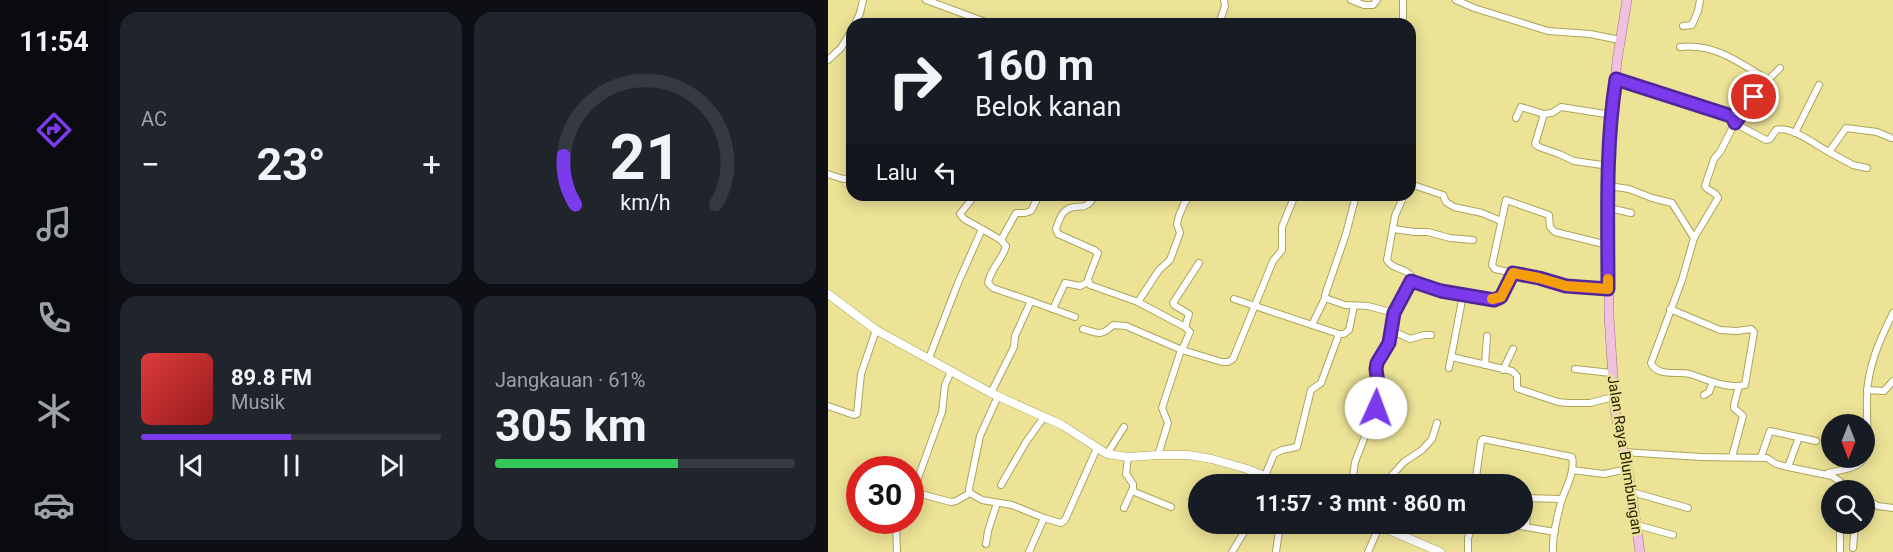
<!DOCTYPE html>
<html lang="id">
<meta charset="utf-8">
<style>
body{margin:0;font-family:Roboto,sans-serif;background:#20242c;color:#f1f3f6;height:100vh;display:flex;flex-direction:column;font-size:22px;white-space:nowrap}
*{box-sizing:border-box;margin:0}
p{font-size:20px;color:#9ea1a6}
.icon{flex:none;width:33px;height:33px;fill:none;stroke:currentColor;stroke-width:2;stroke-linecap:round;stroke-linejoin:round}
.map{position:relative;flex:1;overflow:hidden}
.details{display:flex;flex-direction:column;gap:12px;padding:12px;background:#0d0f14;width:720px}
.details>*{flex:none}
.hud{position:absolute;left:18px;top:18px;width:570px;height:183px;border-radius:18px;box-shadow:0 3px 15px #0003;background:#171b24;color:#f1f3f6;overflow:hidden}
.needle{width:39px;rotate:180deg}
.buttons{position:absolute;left:993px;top:414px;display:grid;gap:12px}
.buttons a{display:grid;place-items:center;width:54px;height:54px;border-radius:50%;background:#171b24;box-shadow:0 3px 15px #0003;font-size:30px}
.speed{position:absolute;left:18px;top:456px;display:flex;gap:12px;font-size:30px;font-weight:700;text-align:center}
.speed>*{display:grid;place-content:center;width:78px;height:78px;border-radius:50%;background:#171b24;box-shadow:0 3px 15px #0003;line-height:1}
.speed .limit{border:9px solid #d22;background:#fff;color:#111}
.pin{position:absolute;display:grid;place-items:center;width:51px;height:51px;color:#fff;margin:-26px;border:3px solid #fff;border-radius:50%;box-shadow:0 2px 6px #0007}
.me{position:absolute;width:66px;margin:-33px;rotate:2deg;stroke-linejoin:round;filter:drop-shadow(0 0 4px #0008)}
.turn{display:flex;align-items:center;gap:21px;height:126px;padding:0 30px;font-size:27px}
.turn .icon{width:78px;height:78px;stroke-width:2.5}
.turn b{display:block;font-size:42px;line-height:51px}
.then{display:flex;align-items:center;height:57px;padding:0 30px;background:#0003;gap:12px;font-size:22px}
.big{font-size:45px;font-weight:700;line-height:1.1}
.details .tile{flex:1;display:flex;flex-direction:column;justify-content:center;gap:9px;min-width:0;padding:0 21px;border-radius:18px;background:#20242c}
.details .dial{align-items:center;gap:0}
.dial svg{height:156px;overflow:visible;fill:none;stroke:#363941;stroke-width:7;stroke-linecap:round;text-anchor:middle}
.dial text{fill:#f1f3f6;stroke:none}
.song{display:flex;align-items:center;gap:18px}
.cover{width:72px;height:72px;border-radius:9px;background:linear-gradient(135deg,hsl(0 70% 55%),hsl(0 70% 35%))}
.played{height:6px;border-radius:3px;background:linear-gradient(90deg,#7c3aed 50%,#363941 50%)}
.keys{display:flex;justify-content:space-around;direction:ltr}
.heat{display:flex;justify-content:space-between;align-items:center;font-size:33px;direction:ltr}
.charge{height:9px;border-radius:4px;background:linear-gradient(90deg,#34c759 61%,#363941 0)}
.details .tiles{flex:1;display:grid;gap:12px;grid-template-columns:repeat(2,1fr)}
.trip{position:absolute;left:360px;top:474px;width:345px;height:60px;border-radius:30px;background:#171b24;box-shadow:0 3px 15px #0003;font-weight:700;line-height:60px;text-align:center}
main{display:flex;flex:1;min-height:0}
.tab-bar{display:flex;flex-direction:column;width:108px;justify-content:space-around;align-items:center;background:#090b0e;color:#9ea1a6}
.tab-bar .icon{width:42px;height:42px}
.tab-bar .on{color:#7c3aed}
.tab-bar b{font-size:27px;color:#f1f3f6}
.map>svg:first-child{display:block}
</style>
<main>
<nav class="tab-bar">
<b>11:54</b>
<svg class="icon on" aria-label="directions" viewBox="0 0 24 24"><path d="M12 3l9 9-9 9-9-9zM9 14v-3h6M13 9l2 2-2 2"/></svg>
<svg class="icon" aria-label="music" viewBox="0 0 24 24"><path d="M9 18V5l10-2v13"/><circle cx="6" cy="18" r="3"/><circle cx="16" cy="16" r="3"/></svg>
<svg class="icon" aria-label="phone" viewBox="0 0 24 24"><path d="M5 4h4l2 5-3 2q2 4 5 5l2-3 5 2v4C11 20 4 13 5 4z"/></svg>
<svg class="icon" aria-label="climate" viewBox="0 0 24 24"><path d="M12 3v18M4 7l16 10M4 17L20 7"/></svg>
<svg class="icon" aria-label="car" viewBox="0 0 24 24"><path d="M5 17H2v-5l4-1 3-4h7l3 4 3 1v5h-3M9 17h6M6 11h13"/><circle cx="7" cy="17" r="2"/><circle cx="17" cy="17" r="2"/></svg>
</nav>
<section class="details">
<div class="tiles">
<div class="tile"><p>AC</p>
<div class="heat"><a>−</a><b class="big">23°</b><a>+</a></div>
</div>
<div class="tile dial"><svg viewBox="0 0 100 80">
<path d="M14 69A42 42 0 1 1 86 69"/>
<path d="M14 69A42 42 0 0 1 8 44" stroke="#7c3aed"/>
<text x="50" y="56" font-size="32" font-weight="700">21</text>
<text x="50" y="72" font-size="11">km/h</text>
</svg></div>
<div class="tile">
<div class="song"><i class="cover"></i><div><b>89.8 FM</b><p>Musik</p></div></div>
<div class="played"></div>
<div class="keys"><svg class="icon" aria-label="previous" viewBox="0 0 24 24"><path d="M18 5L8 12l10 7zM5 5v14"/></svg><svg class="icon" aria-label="pause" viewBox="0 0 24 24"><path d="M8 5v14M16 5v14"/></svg><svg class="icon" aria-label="next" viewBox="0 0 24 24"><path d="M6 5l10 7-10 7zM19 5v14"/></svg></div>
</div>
<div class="tile"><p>Jangkauan · 61%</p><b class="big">305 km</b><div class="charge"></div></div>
</div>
</section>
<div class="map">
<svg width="1065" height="552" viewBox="0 0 1065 552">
<rect width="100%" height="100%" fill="#ece397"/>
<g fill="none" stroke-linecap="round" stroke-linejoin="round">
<!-- minor casing -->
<g stroke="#ada45a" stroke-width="8">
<g id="minor">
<polyline points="98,0 163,24"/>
<polyline points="523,0 536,5 545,5 549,0"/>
<polyline points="575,0 575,24"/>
<polyline points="628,0 646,8 720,31 762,34 792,40"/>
<polyline points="27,24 32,13 35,0"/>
<polyline points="391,24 397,6 396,0"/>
<polyline points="855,26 864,25 870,11 872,0"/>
<path d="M852,47C887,43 912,63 940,80"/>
<polyline points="0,60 13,48 24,30"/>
<path d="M788,79L900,115L910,125L938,140L942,139L948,130C962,125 988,145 1001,152L1018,128L1049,132L1063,138"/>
<polyline points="688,118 693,107 716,114"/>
<polyline points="967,133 991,85"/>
<polyline points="1001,152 1025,165 1039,168"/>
<polyline points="781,166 746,161 731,154 711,147 707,144 716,114 724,113 733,107 784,115"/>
<polyline points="0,174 15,179 24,178"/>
<polyline points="582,184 615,195 618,202 626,207 654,213 673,221"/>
<polyline points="781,186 801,189 824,198 844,203 866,238"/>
<polyline points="781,208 803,213"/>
<path d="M154,229L173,240L178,246C175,259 162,269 160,283L165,288L203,301L187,336L186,347L163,393"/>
<polyline points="565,229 587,232 600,232 622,238 645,240"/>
<polyline points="173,240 188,213 197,213 203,211 211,195"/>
<polyline points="685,273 667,269 664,265 678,200 721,215 722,227 727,232 780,245"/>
<polyline points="583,281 613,291 666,300 673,297 685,273 711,278 738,286 780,289"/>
<polyline points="497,298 517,305 540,306 566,313"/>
<polyline points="406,299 511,334"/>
<polyline points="203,301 247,317"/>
<polyline points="310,302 331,270 342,260 352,233 349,224 351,216 356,204 362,195"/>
<polyline points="225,309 237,283 252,286 260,282"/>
<path d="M842,309L892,330L909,331L923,329L926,332L917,385C898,389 880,380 862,374C849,371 829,377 823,363L854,280L866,238L890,198C888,191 880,192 877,186L886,159L892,152L907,123L934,86L952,68"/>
<polyline points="484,325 497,298 497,295 518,234 528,195"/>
<polyline points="357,327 361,314 346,305 345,303 371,263"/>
<path d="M255,329C270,333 273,337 285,325L298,326L354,350L362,332L357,327L310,302L262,285L260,279L270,253L266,250L230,234L228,229C230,223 232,215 237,211C249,201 256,215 267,195"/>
<polyline points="563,330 582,339 596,335 603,335"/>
<polyline points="624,357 684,371 689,376 689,388 691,389 730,402 740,403 762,403 785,397"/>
<polyline points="101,358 130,283 154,229 136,219 132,214 147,195"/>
<polyline points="657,365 659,336"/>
<polyline points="621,368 635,295"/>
<polyline points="747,369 783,373"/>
<polyline points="675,370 685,349"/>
<polyline points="123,371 117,385 114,412 85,492 123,502 128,501 142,493"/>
<polyline points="1039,390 1056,391 1065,381"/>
<polyline points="876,395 881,392 885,382"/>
<polyline points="170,396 152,436 141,489 142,493 154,500 184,505 216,518"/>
<polyline points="0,406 26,415 29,414 33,374 48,330"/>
<polyline points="795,452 873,457 939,458 948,464 960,467 1004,476 1024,490"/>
<polyline points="279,454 296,427"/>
<polyline points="330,455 340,423 334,408 352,353 354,350 394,362 400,362 405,359 445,261 454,250 454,227 467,195"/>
<polyline points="904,457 915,416 906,408 906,405 911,386"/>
<polyline points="933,457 942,431 988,441"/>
<path d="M1036,457C1042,437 1038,418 1039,397C1039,368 1052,339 1065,313"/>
<polyline points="960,467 971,437"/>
<polyline points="744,470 776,474 799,469"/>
<path d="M1000,473C1012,470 1030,469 1036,458"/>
<polyline points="437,476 446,454 454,450 469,447 483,390 493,383 511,334 516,334 521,330 526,306"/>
<path d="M524,484L527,462L548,408L551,390L548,369L549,363L559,348L566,313L584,277C578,267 564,270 559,260L567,216L576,195"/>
<polyline points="556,484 576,462 594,450 604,439 609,423"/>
<path d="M647,484L653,442L655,439L744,457C747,471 739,486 734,499C730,513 724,538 725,552"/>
<polyline points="173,485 198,442 216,417"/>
<polyline points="304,491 343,507"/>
<polyline points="804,492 860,508"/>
<polyline points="694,498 734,499"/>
<polyline points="1036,498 1050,506 1065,508"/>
<polyline points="296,508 305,488 305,484 298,474 300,457"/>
<polyline points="54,520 68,526 69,552"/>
<polyline points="680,524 727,532"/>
<polyline points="1012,524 1012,552"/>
<polyline points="809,525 845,535"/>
<polyline points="698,526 700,498"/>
<polyline points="158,544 160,531 169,503"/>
<polyline points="1025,548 1027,524"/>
<polyline points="201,552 216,518 233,523 237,520 269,448"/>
<polyline points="404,552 421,524"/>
<polyline points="448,552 452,524"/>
<polyline points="540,552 552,525"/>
<polyline points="640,552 640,538 645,524"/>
</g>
</g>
<!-- tertiary casing -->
<g stroke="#ada45a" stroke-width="9">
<g id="tertiary">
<polyline points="0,294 48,330 163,393 234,425 279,454 300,457 330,455 360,455 384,459 419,469 456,484"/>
<polyline points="547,524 612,552"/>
</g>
</g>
<!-- primary casing -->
<g stroke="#a16e82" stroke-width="10">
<polyline id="primary" points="799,0 789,61 784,115 781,186 781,316 787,410 803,488 812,552"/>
</g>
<!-- minor -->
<use href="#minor" stroke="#fff" stroke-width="6"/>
<!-- tertiary -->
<use href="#tertiary" stroke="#fff" stroke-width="8"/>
<!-- primary -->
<use href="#primary" stroke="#efc1de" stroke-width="9"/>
</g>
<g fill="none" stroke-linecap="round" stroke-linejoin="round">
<!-- route casing -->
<g stroke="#51269a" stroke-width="15">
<path id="route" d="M548,408L551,390L548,369L549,363L561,343L566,313L583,281L613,291L666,300L673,297L685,273L711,278L738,286L780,289C780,220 777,148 788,79L900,115L904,117L907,123L926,97"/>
</g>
<!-- route -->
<use href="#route" stroke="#7c3aed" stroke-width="10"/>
<!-- slow -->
<polyline stroke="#f59e0b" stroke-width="10" points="664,299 673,297 685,273 711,278 738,286 780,289 780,279"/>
</g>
<g text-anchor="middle" stroke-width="4.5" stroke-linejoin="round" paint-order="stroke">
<!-- street labels -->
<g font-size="15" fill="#231f01" stroke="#ece397">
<text transform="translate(797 455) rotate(81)" y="5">Jalan Raya Blumbungan</text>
</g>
</g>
</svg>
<div class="buttons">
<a><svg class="needle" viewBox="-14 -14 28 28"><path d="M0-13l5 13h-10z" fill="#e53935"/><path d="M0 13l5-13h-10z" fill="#9ea1a6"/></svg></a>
<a><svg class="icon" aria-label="search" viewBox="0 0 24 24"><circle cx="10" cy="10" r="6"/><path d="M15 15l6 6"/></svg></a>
</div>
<div class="speed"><div class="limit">30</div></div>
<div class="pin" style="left:926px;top:97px;background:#d93025"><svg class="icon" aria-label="arrive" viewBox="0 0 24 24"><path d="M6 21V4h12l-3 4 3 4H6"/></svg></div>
<svg class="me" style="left:548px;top:408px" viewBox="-20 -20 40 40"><circle r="19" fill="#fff"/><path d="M0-13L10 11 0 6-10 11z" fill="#7c3aed"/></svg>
<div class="trip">11:57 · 3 mnt · 860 m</div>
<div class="hud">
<div class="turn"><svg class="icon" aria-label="right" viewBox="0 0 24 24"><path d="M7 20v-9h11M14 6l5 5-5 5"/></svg><div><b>160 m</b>Belok kanan</div></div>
<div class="then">Lalu<svg class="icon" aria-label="left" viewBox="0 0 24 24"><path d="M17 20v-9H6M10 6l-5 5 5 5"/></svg></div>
</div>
</div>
</main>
